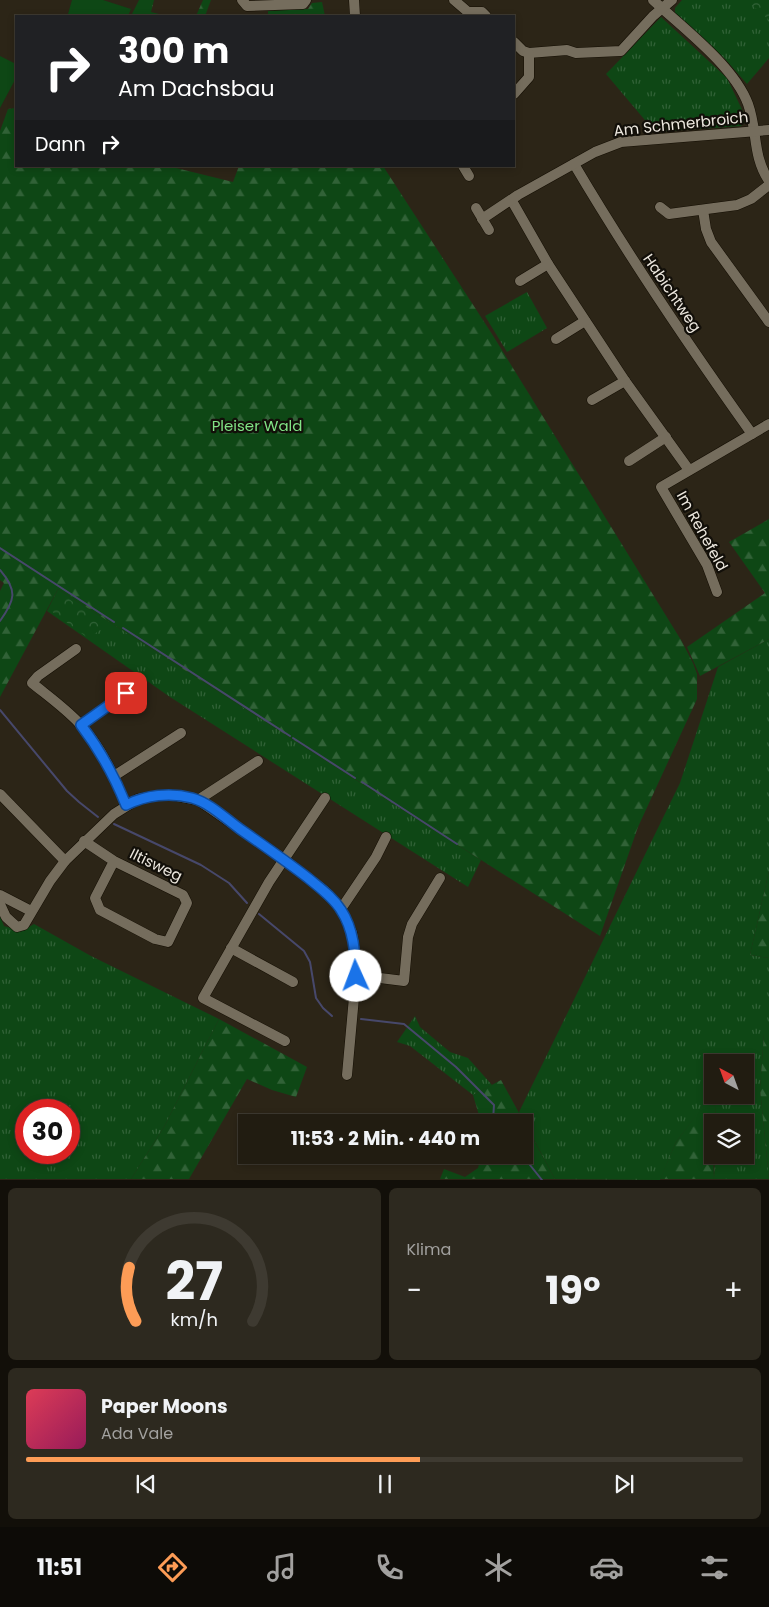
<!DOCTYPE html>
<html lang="de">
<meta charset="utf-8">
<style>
body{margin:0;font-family:Poppins,sans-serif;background:#2d291f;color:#f1f3f6;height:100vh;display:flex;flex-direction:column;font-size:19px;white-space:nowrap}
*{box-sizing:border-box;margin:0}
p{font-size:16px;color:#a2a19f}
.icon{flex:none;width:28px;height:28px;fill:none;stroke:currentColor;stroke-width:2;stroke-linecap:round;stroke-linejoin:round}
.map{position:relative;height:1180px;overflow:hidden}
.drawer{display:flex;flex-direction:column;gap:8px;padding:8px;background:#120f09;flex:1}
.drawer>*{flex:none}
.top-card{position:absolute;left:15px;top:15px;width:500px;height:152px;border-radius:0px;box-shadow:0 2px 8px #0003,0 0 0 1px #3e3a31;background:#202124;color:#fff;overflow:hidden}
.needle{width:32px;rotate:319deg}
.buttons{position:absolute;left:704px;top:1054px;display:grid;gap:10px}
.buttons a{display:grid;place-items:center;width:50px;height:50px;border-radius:0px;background:#211c11;box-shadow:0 2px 8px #0003,0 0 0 1px #3e3a31;font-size:25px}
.speed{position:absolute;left:15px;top:1099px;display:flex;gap:10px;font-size:25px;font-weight:700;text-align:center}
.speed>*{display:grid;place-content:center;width:65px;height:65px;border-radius:50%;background:#211c11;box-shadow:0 2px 8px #0003,0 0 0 1px #3e3a31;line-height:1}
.speed .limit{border:8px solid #d22;background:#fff;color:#111}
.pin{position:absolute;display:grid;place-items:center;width:42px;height:42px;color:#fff;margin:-21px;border-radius:10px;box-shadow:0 2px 8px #0006}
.me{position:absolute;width:55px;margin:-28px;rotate:358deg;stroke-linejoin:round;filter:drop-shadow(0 0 4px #0008)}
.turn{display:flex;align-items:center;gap:18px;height:105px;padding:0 20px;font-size:22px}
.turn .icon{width:65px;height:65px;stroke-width:2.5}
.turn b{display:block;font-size:35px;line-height:42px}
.then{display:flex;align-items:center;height:48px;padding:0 20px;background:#0003;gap:10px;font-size:19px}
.big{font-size:38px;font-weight:700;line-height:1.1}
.drawer .tile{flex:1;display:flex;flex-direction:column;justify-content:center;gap:8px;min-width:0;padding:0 18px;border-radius:8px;background:#2d291f}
.drawer .dial{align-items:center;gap:0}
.dial svg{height:130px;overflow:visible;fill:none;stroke:#3e3a31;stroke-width:7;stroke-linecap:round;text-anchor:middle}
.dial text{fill:#f1f3f6;stroke:none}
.song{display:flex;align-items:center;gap:15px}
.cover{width:60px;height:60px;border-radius:8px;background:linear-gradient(135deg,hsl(350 70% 55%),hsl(330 70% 35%))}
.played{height:5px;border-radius:2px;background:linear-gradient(90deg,#fd9c56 55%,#3e3a31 55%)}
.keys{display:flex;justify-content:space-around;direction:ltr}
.heat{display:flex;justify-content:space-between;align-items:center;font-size:28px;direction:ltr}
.drawer .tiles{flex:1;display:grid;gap:8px;grid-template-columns:1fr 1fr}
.tile:last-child{grid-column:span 2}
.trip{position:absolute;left:238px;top:1114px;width:295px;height:50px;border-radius:0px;background:#211c11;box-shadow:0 2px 8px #0003,0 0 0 1px #3e3a31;font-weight:700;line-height:50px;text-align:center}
.tabs{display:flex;height:80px;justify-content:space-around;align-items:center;background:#0d0b07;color:#a2a19f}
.tabs .icon{width:35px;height:35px}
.tabs .current{color:#fd9c56}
.tabs b{font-size:22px;color:#f1f3f6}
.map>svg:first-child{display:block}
</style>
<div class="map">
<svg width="769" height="1180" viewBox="0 0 769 1180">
<defs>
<pattern id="grass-tufts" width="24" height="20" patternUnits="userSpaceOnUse" patternTransform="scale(1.25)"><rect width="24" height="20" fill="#0e4715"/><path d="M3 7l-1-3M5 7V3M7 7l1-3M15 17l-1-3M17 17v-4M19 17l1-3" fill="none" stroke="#316237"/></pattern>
<pattern id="forest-firs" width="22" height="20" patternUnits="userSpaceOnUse" patternTransform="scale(1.25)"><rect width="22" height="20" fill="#0e4715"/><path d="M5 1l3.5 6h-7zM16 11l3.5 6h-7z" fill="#316237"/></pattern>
<pattern id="park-crowns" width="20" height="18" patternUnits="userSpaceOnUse" patternTransform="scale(1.25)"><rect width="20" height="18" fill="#0e4715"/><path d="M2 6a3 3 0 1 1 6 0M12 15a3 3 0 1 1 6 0" fill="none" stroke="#316237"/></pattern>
</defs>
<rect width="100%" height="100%" fill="#2c2517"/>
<!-- grass -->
<g fill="url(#grass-tufts)" fill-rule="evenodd">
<polygon points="139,0 154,0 151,12 167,16 131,16"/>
<polygon points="682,0 769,0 769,58 747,84 725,59 675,13 675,8"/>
<polygon points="661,17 727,78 747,120 741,126 655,132 606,74"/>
<polygon points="527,292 547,328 507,352 485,316"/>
<polygon points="58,589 481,860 468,887 170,697 47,611"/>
<path d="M769,639V871L750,955L769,958V1034H764L760,1089L769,1179H714L715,1155H745V1122H715L716,1106L705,1104L676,1142L660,1180L555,1179L519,1112L680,783L718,667ZM712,1062H745V1095H712Z"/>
<path d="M0,916L4,926L22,931L34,924L91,956L219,1019L164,1127L131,1179H0ZM26,1110H69V1152H26Z"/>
<polygon points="415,1016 420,1027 450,1052 468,1058 492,1085 473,1095 410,1046 397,1042"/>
</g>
<!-- forest -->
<g fill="url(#forest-firs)">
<polygon points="203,0 211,0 205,16 196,16"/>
<polygon points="322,2 325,16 268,16 268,11 308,9 312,3"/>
<polygon points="15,108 16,166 168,166 233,182 239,166 383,166 492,334 681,640 693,663 697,674 697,699 638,827 600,936 58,589 0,697 0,591 4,583 0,580 0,131 8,109"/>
<polygon points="769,519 769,639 700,676 687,647 765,593 729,542"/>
<polygon points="769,871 769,958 750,955"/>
<polygon points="219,1019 307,1067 296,1097 272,1090 247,1079 189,1179 131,1179 164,1127"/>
<polygon points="764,1034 769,1034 769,1180 760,1089"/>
<polygon points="501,1080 555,1179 440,1179 444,1169 465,1177 478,1168 482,1155 524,1155 524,1122 481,1122 473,1095"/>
<polygon points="705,1103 716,1106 715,1122 712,1122 714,1179 660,1179 676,1142"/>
</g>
<!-- park -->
<g fill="url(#park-crowns)">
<polygon points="754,0 769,0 769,20 751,4"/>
<polygon points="60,593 108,625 88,638 51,611"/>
</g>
<!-- pitch -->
<g fill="#0e4715">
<polygon points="72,0 103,0 131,9 128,16 70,16 68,14"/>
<polygon points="0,56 16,64 16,78 0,108"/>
</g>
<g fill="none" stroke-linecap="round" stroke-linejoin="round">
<!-- stream -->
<g stroke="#47486b" stroke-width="2">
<polyline points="0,548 114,622"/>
<path d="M0,570C18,591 15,600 0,621"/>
<polyline points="123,628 290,736"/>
<polyline points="0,710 67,791 79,802 98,817"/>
<polyline points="293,738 355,778"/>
<polyline points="362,782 457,844"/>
<polyline points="114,824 201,865 229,883 247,903"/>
<polyline points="259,914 304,951 310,962 316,998 323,1008 332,1016"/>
<polyline points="361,1019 404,1024 456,1067 494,1105 493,1120 495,1122"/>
<polyline points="522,1155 542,1180"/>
</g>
<!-- minor casing -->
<g stroke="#140e03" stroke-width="11">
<g id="minor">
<polyline points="242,0 247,6 303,4 306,0"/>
<polyline points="354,0 355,16"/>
<polyline points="454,0 468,12 482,12 486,16"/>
<path d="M653,0C683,28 734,66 748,104C758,132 752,155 769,181"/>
<polyline points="514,42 523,51 529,53 567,50 576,53 621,51 653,16 672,0"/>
<polyline points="514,94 529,77 529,53"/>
<path d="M574,164C629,257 689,346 752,434"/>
<polyline points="463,166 469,176"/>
<polyline points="512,201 548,264 625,381 689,470"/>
<polyline points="660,207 669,214 737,205 751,199 769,185"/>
<polyline points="476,208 489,230"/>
<polyline points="703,210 706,229 711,242 769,322"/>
<polyline points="482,219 518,195 595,152 621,142 769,130"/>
<polyline points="520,281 548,264"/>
<polyline points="556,339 585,321"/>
<polyline points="592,400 625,381"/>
<polyline points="629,461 666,437"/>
<polyline points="717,592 707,565 661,487 769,424"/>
<path d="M76,649L38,676L32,683C48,696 65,708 80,724C101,747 114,776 126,805"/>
<polyline points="81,725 126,693"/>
<polyline points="114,776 181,733"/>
<polyline points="0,794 65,861"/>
<polyline points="198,800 258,761"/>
<polyline points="84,841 114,861 183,895 187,903 168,942 155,939 100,910 95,898 114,861"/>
<polyline points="0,895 31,911"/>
<polyline points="0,904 6,917 17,927 24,925 50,881 65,861 114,814 138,799 160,795 172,795 198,800 285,860 325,891 341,909 352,933 355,952 356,975 347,1075"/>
<polyline points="341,909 376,857 386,837"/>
<polyline points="231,948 293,982"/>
<polyline points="356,975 404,981 408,937 412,924 440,878"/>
<polyline points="285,1041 203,998 269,882 325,798"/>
</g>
</g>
<!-- minor -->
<use href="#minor" stroke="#756d5d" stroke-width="10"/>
</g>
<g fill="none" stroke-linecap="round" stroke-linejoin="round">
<!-- route casing -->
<g stroke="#114b97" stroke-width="12">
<path id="route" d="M126,693L81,725C100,750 114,775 126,805C146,795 170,792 192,798C210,803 226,819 240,829C263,845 286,861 308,878C320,888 333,897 341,910C354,930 355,952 356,976"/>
</g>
<!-- route -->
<use href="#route" stroke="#1a73e8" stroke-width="9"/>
</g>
<g text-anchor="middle" stroke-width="4.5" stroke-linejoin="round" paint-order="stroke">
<!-- street labels -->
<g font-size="15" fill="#ede8df" stroke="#120f09">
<text transform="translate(681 124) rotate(-6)" y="5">Am Schmerbroich</text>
<text transform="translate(672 293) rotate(56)" y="5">Habichtweg</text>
<text transform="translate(702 531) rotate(61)" y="5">Im Rehefeld</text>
<text transform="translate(156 865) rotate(26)" y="5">Iltisweg</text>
</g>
<!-- park labels -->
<g font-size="15" fill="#81e385" stroke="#120f09">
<text x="257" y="431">Pleiser Wald</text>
</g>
</g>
</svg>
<div class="buttons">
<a><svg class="needle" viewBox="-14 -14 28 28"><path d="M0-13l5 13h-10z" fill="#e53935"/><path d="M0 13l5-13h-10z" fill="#a2a19f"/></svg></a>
<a><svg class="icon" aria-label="layers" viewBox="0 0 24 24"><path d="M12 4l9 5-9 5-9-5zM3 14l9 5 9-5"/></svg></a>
</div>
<div class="speed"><div class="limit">30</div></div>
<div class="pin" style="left:126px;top:693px;background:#d93025"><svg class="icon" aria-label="arrive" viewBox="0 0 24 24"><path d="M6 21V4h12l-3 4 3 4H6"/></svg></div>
<svg class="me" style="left:356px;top:976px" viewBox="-20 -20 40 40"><circle r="19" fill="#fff"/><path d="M0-13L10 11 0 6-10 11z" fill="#1a73e8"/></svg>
<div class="trip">11:53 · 2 Min. · 440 m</div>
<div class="top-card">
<div class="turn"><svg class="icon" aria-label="right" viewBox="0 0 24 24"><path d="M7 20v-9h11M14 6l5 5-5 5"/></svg><div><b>300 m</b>Am Dachsbau</div></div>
<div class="then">Dann<svg class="icon" aria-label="right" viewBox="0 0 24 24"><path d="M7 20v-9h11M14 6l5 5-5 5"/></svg></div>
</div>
</div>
<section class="drawer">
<div class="tiles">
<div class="tile dial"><svg viewBox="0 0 100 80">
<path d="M14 69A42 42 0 1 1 86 69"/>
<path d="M14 69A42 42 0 0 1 10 36" stroke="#fd9c56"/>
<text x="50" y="56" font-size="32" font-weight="700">27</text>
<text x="50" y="72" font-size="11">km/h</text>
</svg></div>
<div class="tile"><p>Klima</p>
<div class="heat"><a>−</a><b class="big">19°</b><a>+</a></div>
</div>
<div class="tile">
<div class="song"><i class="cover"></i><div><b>Paper Moons</b><p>Ada Vale</p></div></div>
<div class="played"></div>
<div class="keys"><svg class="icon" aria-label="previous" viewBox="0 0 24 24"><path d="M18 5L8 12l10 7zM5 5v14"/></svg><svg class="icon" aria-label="pause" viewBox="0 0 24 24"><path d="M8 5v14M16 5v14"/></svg><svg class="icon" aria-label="next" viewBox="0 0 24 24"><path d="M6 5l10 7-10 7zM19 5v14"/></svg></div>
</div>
</div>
</section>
<nav class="tabs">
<b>11:51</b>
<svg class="icon current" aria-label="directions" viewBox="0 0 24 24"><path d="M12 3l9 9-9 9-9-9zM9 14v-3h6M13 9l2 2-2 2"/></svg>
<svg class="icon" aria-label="music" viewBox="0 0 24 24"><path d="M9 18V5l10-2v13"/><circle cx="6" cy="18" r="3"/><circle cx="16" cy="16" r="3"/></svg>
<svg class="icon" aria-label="phone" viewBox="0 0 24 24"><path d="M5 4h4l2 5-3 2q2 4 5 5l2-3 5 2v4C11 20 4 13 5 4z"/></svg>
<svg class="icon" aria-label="climate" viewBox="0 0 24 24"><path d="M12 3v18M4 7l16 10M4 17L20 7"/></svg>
<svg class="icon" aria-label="car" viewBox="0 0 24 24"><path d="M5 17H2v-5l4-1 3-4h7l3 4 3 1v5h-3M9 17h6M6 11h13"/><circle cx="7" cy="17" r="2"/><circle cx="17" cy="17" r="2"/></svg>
<svg class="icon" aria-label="filters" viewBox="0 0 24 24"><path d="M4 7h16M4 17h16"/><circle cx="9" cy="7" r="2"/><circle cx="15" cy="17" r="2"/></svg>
</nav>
